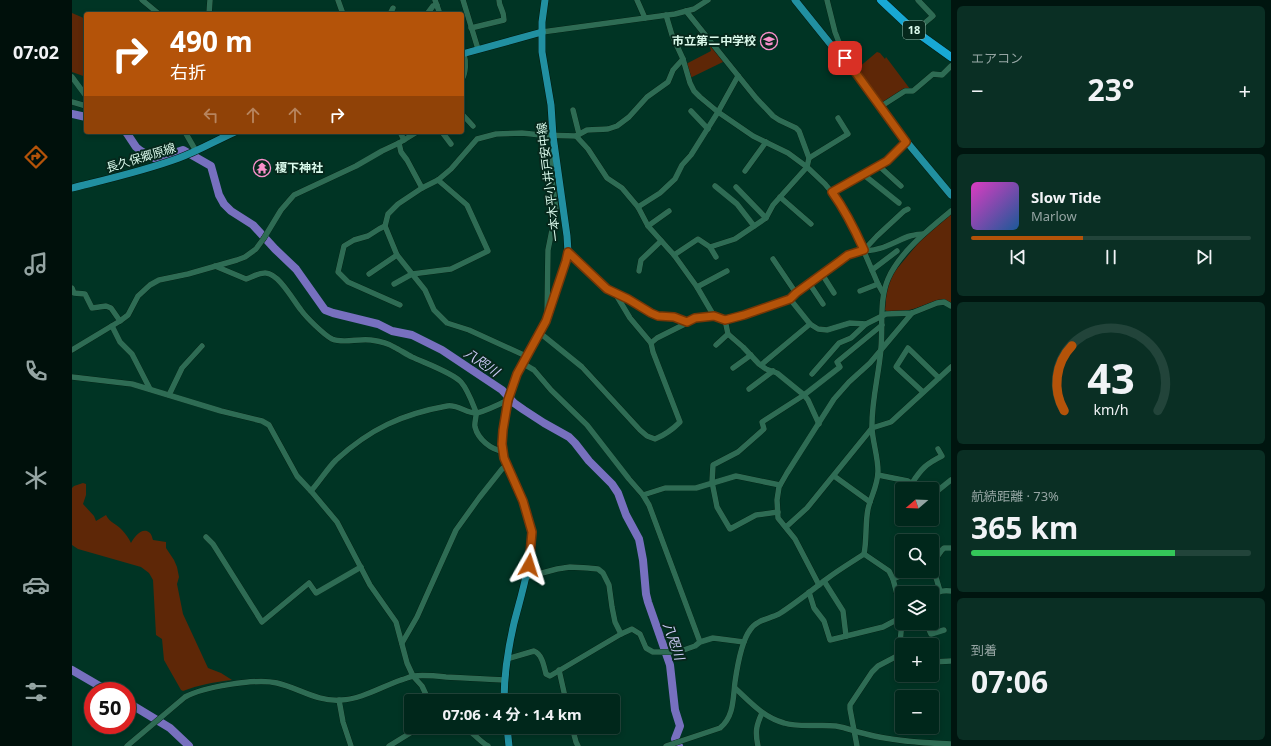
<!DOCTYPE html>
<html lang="ja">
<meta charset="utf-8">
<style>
body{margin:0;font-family:"Noto Sans","Noto Sans JP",sans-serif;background:#0a2f24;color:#f1f3f6;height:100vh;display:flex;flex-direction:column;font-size:15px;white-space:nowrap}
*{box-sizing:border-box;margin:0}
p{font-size:13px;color:#95a5a3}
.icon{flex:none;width:22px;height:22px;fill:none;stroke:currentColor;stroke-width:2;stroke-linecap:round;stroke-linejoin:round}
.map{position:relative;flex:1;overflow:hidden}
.sheet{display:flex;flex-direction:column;gap:6px;padding:6px;background:#00150f;width:320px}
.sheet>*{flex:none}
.hud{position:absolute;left:12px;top:12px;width:380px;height:122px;border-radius:4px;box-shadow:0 2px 6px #0003,0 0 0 1px #22443a;background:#b45309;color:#fff;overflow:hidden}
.needle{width:26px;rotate:251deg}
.buttons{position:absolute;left:823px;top:482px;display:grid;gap:8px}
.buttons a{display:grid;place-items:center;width:44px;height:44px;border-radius:4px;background:#00271b;box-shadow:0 2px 6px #0003,0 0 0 1px #22443a;font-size:20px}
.speed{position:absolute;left:12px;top:682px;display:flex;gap:8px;font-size:20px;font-weight:700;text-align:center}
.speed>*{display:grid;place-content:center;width:52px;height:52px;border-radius:50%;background:#00271b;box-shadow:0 2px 6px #0003,0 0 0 1px #22443a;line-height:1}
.speed .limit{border:6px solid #d22;background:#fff;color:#111}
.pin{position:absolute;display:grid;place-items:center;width:34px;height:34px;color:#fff;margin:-17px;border-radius:8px;box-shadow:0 2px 6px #0006}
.me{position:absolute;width:44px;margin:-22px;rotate:6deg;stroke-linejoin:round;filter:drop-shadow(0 0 3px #0008)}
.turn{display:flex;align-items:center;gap:14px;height:84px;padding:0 20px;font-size:18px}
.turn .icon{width:52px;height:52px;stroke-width:2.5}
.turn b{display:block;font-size:28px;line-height:34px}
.lanes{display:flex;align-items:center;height:38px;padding:0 20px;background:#0003;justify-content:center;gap:20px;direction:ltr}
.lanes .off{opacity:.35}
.big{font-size:30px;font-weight:700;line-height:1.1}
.sheet .card{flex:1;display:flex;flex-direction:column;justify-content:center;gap:6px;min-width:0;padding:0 14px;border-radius:6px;background:#0a2f24}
.sheet .dial{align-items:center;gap:0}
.dial svg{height:104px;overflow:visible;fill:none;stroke:#22443a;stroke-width:7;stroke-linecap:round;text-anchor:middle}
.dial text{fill:#f1f3f6;stroke:none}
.song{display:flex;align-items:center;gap:12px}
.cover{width:48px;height:48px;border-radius:6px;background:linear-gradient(135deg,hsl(310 70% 55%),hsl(210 70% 35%))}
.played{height:4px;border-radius:2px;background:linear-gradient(90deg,#b45309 40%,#22443a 40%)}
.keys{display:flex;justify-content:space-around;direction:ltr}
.heat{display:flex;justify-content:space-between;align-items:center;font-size:22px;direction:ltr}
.charge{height:6px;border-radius:3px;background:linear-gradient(90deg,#34c759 73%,#22443a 0)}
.trip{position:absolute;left:332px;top:694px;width:216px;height:40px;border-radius:4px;background:#00271b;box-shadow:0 2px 6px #0003,0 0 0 1px #22443a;font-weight:700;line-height:40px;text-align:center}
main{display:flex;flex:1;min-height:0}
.tabs{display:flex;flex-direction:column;width:72px;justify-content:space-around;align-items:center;background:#00100b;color:#95a5a3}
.tabs .icon{width:28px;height:28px}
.tabs .active{color:#b45309}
.tabs b{font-size:18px;color:#f1f3f6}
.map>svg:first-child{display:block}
</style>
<main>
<nav class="tabs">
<b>07:02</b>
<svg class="icon active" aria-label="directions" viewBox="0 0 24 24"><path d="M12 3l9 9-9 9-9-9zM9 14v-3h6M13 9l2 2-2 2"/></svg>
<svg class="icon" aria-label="music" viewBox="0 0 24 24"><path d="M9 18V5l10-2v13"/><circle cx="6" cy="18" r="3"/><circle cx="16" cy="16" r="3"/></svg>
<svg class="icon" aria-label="phone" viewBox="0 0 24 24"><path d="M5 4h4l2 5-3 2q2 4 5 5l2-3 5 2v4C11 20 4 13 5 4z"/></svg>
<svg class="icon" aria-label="climate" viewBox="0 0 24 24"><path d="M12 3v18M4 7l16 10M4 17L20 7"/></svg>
<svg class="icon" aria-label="car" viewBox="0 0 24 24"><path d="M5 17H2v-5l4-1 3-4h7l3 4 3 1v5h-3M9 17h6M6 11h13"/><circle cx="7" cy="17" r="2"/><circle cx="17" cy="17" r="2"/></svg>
<svg class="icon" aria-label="filters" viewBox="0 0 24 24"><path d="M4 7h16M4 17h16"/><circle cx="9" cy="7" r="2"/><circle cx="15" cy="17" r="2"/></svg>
</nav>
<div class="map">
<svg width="879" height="746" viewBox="0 0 879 746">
<rect width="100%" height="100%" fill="#003424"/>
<!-- green -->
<g fill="#5e2707">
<polygon points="0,13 14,19 14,77 0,72"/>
<polygon points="637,42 653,61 618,78 614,64 639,51"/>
<polygon points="805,52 808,53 813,59 814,57 838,89 810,103 794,80 786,68"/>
<path d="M879,213V303C864,296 851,308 837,310C829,312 822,311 815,311L813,310L814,293L819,276L848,241Z"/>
<path d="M11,483L14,484V495L11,504L22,516L24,521L34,515C38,523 45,524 50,530C54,534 57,539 59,543C62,538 70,526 78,533C80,535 80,538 81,540L94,542V548L102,560L105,567L107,577L105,584L111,614L136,668L149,673L160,680C143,682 126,685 111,691L109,690L92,660L90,639L84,635L81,580L77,573L69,567L6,549L0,545V488L2,486Z"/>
</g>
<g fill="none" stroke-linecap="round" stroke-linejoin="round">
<!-- river -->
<g stroke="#7770bf" stroke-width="8">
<polyline points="0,114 14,117"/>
<polyline points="54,132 64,147 69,151 84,159 111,150 139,166 147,195 152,204 159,211 181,225 203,249 224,269 253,310 261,313 306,324 320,331 340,335 370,350 430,390 442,403 452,410 472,423 497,437 503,443 517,461 540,484 546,493 554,515 567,539 568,544 571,560 574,594 576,602 598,665 603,710 608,726 603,739 607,746"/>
<polyline points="0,670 36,691"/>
<polyline points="55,702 98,728 117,746"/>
</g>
<!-- minor casing -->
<g stroke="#00190e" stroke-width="6">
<g id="minor">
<polyline points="70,0 87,14"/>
<polyline points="266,0 271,14"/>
<polyline points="363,0 368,14"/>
<polyline points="391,0 406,49"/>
<polyline points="565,0 573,18"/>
<polyline points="755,0 763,32 773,58"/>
<polyline points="614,11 684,98 701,116 707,120 724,128 727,131 737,158 735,167 701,205 694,218 663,239 638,247"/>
<polyline points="137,14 138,0"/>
<polyline points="318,14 321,8"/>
<polyline points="355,14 361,6 365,5"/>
<polyline points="594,15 600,35 611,59 618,83 622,91 628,97 646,112 681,136 716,153 735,167 753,184 767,201 784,233 806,284 811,293"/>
<path d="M399,28L432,20C432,9 427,8 427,0"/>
<polyline points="843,31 861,16 846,0"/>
<polyline points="470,32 603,14 622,9 636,0"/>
<polyline points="0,77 14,96"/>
<path d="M390,79C394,73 394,61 392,54"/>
<polyline points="0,102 14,106"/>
<polyline points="808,107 833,91 841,91 861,74 870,75 879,66"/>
<polyline points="501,110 507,134"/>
<polyline points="619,111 636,129"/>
<polyline points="390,114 401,126"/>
<polyline points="113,132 124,151"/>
<polyline points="328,132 332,140"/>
<polyline points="370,132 379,144"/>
<polyline points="504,136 516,149 535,178 550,188 566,207 576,226 602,255 625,287 642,316"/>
<polyline points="327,143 329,152 335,160 350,188"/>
<polyline points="737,158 776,134 766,118"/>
<polyline points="807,166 829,186"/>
<polyline points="673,171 694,142"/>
<polyline points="792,175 827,203"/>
<polyline points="643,186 665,204 682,226"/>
<polyline points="664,187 694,218"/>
<polyline points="760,192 815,161 834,141"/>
<polyline points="708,197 739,224"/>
<polyline points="566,207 588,193 603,179 610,165 619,155 646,112 666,76"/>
<polyline points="313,226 307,229 296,236 282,240 272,246 266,272 276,282 328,305"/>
<polyline points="576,226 597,211"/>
<path d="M792,250C806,253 825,240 838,236C842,235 847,234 851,234"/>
<polyline points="496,252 535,289 556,299 579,313 586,316 603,317 615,322"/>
<polyline points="602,255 626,239 638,247 644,257"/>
<polyline points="701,259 724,293"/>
<path d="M143,266L174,279C181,277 187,272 194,273C207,274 221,300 229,310C234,317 252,335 260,339C272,344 286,338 299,340C306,341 316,343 322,347C328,350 334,354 340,357C353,363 381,373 389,382C396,390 400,402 404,412C405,416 402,422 403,427C406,439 419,450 431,451"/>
<polyline points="800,270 825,251"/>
<polyline points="567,271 569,260 589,241"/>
<polyline points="297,274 325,255"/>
<polyline points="750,274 762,293"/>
<polyline points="737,283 751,304"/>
<polyline points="322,284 340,274 379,269 416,251 395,205 366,180"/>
<polyline points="625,287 655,271"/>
<polyline points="0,288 2,293 13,294 20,308 34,306 39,308 48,321"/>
<polyline points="788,291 806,284"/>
<polyline points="543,293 558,318 579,343"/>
<polyline points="718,299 738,324 746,329 755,330 778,323 794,324 814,314 840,313 865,303 872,302 879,306"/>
<polyline points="475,316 476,250 484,210 479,172 479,155 483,147"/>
<polyline points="653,320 656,334 671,347 687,364 694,369 705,373 732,395 736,400 747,424"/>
<polyline points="40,326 48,342 60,354 78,389"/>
<path d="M468,333L510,367L568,430L575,436L583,439C593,435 601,429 608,422L581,352L579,343L585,338L623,319L642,316L653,320L671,315L718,299L724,293L768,261L776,255L792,250L805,236L832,211L836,209"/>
<polyline points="644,345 656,334"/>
<polyline points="0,350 48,321 56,315 66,296 78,285 87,280 116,274 165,260 173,257 184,249 192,238 209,210 222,195 284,166 310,151 327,143 345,132"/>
<polyline points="454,356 397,330 375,323 362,310 353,290 325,255 313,226 316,214 326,204 350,188 366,180 379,169 405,139 424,134 450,133 469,135 504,136 515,130 536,129 545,126 557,117 575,97 596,82 601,70 611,59"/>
<polyline points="450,363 462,370 479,390 515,425 557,479 571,495 577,505 628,642"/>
<polyline points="689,365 738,324"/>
<polyline points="661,368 679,355"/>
<polyline points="740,374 767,343 779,338 794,324"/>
<polyline points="0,377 60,384 149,411 190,421 197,425 225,476 239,491 265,522 298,585 324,622 335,663 341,676 350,686 357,701"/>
<polyline points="677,389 701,371"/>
<polyline points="851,392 824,367 836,348 867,378"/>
<polyline points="97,395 110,368 130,346"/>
<polyline points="806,475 836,481 848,489"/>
<polyline points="762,476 798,502"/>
<path d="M840,483C850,468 854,464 870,456L866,449"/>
<path d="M239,491C248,481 255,469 264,460C298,429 330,414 375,406C386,404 395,414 405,413C413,411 428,404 436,400"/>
<polyline points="860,493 864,492 879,480"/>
<polyline points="571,495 593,488 624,488 664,476 708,485"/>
<polyline points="706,512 684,515 658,529 645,507 640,482 641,465 666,452 692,429 690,422 732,395 768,367 765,362 810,325"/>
<polyline points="714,527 735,508 800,428 819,422 879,367"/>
<polyline points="134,537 141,544 190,622 237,583 244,593 289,567"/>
<polyline points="792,554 817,571 821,579 830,613"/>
<polyline points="860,564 868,591"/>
<polyline points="860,564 870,550 872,548 879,548"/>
<polyline points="455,577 485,569 498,567 516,568 526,569 531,573 537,585 540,607 543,622 549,634"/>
<polyline points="821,579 840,571"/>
<polyline points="752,581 771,611 774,636"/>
<polyline points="747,585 723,539 706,518 705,500 707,487 715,473 762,399 777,382 798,363 840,313"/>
<polyline points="737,592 742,608 752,621 758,640 811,627 830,617"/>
<path d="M860,596C865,591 872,590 879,591"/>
<polyline points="854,623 859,634 872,630"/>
<polyline points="330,643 345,617 353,599 384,530 407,498 430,469 435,465"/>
<polyline points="827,655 830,621"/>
<path d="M435,659L462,651C470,654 472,666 474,674L478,676L549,634L560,629L568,634L574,648L581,652H606L623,646L628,642L641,638L672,642"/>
<polyline points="860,662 879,661"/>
<polyline points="487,670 494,701"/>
<path d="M663,688C678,702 691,717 712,723C728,728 747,724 764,726C776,728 783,732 794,734C821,741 850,743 879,744"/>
<polyline points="267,700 271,722 279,746"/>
<path d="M392,727C401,732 407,741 416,746"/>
<polyline points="500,727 504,742 506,746"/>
<path d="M55,746L113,697C131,687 184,678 205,683C227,688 245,702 269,700C290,699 309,687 329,680C333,679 337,677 341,676C351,675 364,676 374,677C393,678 413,679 432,680"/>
<polyline points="317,746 348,727"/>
<path d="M594,746L648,728C662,717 661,698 663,682C665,668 669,642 678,630C684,620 697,619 707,614C724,603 740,590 756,578C768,569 780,562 792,554C795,539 793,524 796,509C799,496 806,485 806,471C806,457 801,443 800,429C799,402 807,375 809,348C811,326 807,300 816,279C827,253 857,229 879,211"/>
<path d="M686,746C683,732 684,726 690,713"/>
<polyline points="785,746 778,709 778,705 800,672 806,666 827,655 830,656"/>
</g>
</g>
<!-- major casing -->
<g stroke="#00190e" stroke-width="8">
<g id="major">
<polyline points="723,0 764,51 769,56 773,58 834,141 879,195"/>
<polyline points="390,54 470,32"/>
<path d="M0,188C36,179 72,171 107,158C126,151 145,140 163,132"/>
<path d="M432,701C432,674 436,649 442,623C449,596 457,571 460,543C462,509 434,479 430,446C429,437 431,427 433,419C436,399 441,381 450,364C457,350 467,337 474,322C482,303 487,281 494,261L496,252L495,236L481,136L479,105L470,52V22L473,0"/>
<polyline points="435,727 437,746"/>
</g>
</g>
<!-- highway casing -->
<g stroke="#00190e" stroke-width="9">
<polyline id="highway" points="809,0 840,29 879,57"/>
</g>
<!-- minor -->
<use href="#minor" stroke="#2e6c54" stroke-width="5.5"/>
<!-- major -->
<use href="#major" stroke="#2190a1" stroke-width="7"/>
<!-- highway -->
<use href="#highway" stroke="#18a8d4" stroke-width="8"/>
</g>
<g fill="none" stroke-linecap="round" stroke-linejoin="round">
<!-- route casing -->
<g stroke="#753606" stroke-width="10">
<path id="route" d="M457,565L460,532L451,501L432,458L430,444L431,430L436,400L445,374L474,321L494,261L496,252L535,289L556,299L579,313L586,316L602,317L615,322L623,318L642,316L653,320L672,315L718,299L724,293L768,261L776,255L792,250C783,230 773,210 760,192L815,161L834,142L773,58"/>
</g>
<!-- route -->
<use href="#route" stroke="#b45309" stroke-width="7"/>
</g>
<!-- icons -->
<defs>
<g id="school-ring" transform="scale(0.9)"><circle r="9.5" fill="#06281c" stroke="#f890cb" stroke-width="1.5"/><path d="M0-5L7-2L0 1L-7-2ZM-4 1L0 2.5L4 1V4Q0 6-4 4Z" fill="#f890cb"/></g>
<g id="temple-ring" transform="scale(0.9)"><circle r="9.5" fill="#06281c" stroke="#f890cb" stroke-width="1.5"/><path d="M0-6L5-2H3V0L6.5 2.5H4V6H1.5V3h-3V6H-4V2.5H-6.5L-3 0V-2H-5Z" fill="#f890cb"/></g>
</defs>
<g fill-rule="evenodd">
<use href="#school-ring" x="697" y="41"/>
<use href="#temple-ring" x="190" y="168"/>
</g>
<g text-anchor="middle" stroke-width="4" stroke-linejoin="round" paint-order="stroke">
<!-- shield labels -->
<rect fill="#06281c" stroke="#9bbbae" stroke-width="1" x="831" y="21" width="22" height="18" rx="3"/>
<g font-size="11" font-weight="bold" fill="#dbfaec">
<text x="842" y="34">18</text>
</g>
<!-- poi labels -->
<g font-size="12" font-weight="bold" fill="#dbfaec" stroke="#06281c" text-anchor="end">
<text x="684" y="45">市立第二中学校</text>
<text x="203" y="172" text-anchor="start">榎下神社</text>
</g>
<!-- street labels -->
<g font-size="12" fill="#dbfaec" stroke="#06281c">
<text transform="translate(69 158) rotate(-17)" y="4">長久保郷原線</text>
<text transform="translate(477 182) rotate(-97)" y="4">一本木平小井戸安中線</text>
</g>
<!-- water labels -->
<g font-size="13" font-style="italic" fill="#cbcaf5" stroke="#06281c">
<text transform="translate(410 362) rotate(34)" y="5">八咫川</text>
<text transform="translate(602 641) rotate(71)" y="5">八咫川</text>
</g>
</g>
</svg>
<div class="buttons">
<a><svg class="needle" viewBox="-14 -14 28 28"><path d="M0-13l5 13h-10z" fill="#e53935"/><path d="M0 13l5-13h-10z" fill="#95a5a3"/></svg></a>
<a><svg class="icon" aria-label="search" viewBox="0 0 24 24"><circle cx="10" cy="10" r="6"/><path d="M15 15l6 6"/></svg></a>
<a><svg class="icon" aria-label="layers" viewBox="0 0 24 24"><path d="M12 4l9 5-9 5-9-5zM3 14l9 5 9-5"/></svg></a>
<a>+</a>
<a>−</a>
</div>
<div class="speed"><div class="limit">50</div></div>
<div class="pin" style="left:773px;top:58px;background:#d93025"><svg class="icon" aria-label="arrive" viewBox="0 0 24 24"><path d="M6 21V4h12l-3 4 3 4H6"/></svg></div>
<svg class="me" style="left:457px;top:565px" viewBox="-20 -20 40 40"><path d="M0-17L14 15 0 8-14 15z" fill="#b45309" stroke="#fff" stroke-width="4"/></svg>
<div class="trip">07:06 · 4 分 · 1.4 km</div>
<div class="hud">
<div class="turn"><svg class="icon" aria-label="right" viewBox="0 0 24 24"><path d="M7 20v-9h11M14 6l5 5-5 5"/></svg><div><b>490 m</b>右折</div></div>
<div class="lanes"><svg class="icon off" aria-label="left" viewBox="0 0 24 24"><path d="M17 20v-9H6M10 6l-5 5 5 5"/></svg><svg class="icon off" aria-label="ahead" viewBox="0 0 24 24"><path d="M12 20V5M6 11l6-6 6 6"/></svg><svg class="icon off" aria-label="ahead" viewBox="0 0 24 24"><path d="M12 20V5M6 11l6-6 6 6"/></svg><svg class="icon" aria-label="right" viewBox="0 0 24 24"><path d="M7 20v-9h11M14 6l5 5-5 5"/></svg></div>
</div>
</div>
<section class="sheet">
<div class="card"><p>エアコン</p>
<div class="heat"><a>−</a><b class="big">23°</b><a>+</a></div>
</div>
<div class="card">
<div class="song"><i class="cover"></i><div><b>Slow Tide</b><p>Marlow</p></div></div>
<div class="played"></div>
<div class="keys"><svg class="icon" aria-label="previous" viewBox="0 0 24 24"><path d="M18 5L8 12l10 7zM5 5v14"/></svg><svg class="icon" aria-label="pause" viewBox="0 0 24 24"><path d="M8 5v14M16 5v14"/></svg><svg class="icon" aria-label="next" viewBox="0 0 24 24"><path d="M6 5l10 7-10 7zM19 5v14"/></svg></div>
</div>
<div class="card dial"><svg viewBox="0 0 100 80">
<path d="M14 69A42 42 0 1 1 86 69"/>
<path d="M14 69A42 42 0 0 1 20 19" stroke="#b45309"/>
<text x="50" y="56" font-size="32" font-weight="700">43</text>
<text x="50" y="72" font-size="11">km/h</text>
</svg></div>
<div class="card"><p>航続距離 · 73%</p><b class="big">365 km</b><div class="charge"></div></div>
<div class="card"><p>到着</p><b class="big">07:06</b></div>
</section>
</main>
